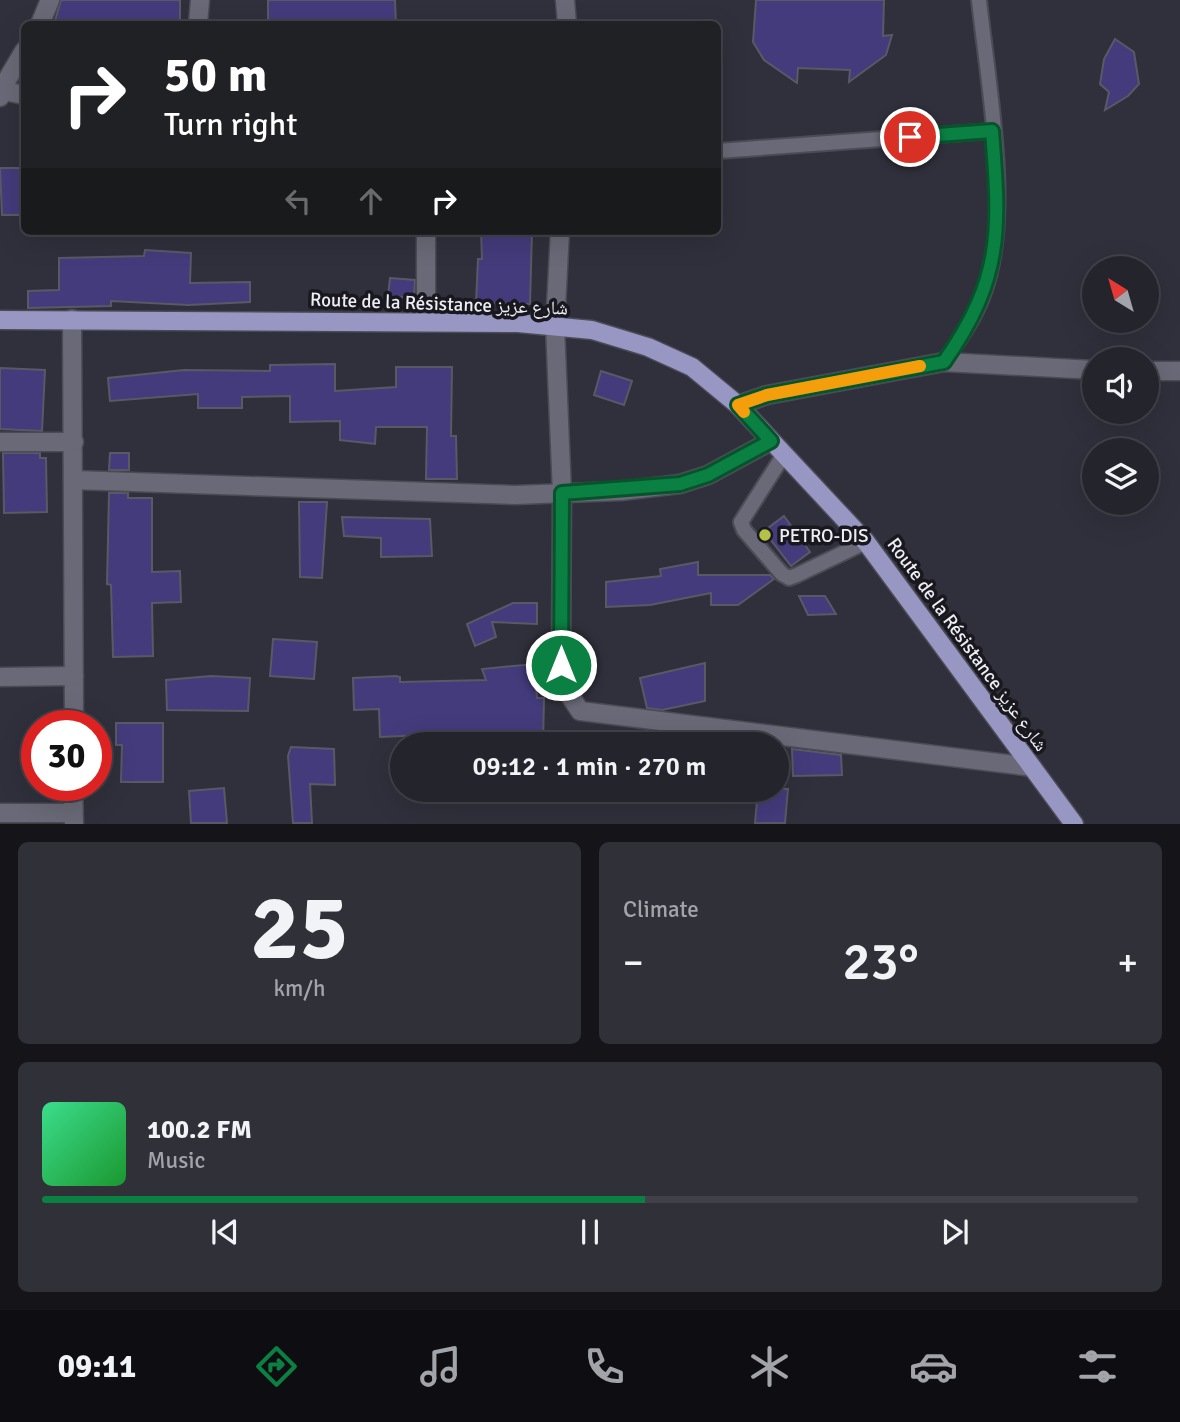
<!DOCTYPE html>
<meta charset="utf-8">
<style>
body{margin:0;font-family:Signika,"Noto Naskh Arabic",sans-serif;background:#303039;color:#f1f3f6;height:100vh;display:flex;flex-direction:column;font-size:26px;white-space:nowrap}
*{box-sizing:border-box;margin:0}
p{font-size:23px;color:#a3a4aa}
.icon{flex:none;width:38px;height:38px;fill:none;stroke:currentColor;stroke-width:2;stroke-linecap:round;stroke-linejoin:round}
.map{position:relative;height:824px;overflow:hidden}
.side{display:flex;flex-direction:column;gap:18px;padding:18px;background:#141419;flex:1}
.side>*{flex:none}
.hud{position:absolute;left:21px;top:21px;width:700px;height:214px;border-radius:10px;box-shadow:0 7px 28px #0002,0 0 0 2px #414149;background:#202124;color:#fff;overflow:hidden}
.needle{width:46px;rotate:323deg}
.controls{position:absolute;left:1082px;top:256px;display:grid;gap:14px}
.controls a{display:grid;place-items:center;width:77px;height:77px;border-radius:50%;background:#24242d;box-shadow:0 7px 28px #0002,0 0 0 2px #414149;font-size:35px}
.speed{position:absolute;left:21px;top:710px;display:flex;gap:14px;font-size:35px;font-weight:700;text-align:center}
.speed>*{display:grid;place-content:center;width:91px;height:91px;border-radius:50%;background:#24242d;box-shadow:0 7px 28px #0002,0 0 0 2px #414149;line-height:1}
.speed .limit{border:10px solid #d22;background:#fff;color:#111}
.pin{position:absolute;display:grid;place-items:center;width:60px;height:60px;color:#fff;margin:-30px;border:4px solid #fff;border-radius:50%;box-shadow:0 2px 7px #0007}
.me{position:absolute;width:77px;margin:-38px;rotate:0deg;stroke-linejoin:round;filter:drop-shadow(0 0 5px #0008)}
.turn{display:flex;align-items:center;gap:24px;height:147px;padding:0 28px;font-size:32px}
.turn .icon{width:91px;height:91px;stroke-width:2.5}
.turn b{display:block;font-size:49px;line-height:60px}
.lanes{display:flex;align-items:center;height:66px;padding:0 28px;background:#0003;justify-content:center;gap:35px;direction:ltr}
.lanes .off{opacity:.35}
.big{font-size:52px;font-weight:600;line-height:1.1}
.side .card{flex:1;display:flex;flex-direction:column;justify-content:center;gap:10px;min-width:0;padding:0 24px;border-radius:10px;background:#303039}
.side .dial{align-items:center;gap:0}
.dial b{font-size:91px;line-height:1}
.song{display:flex;align-items:center;gap:21px}
.cover{width:84px;height:84px;border-radius:10px;background:linear-gradient(135deg,hsl(150 70% 55%),hsl(130 70% 35%))}
.played{height:7px;border-radius:4px;background:linear-gradient(90deg,#0b8043 55%,#414149 55%)}
.keys{display:flex;justify-content:space-around;direction:ltr}
.heat{display:flex;justify-content:space-between;align-items:center;font-size:38px;direction:ltr}
.side .tiles{flex:1;display:grid;gap:18px;grid-template-columns:1fr 1fr}
.card:last-child{grid-column:span 2}
.trip{position:absolute;left:390px;top:732px;width:399px;height:70px;border-radius:35px;background:#24242d;box-shadow:0 7px 28px #0002,0 0 0 2px #414149;font-weight:600;line-height:70px;text-align:center}
.dock{display:flex;height:112px;justify-content:space-around;align-items:center;background:#0e0e12;color:#a3a4aa}
.dock .icon{width:49px;height:49px}
.dock .active{color:#0b8043}
.dock b{font-size:32px;color:#f1f3f6}
.map>svg:first-child{display:block}
</style>
<div class="map">
<svg width="1180" height="824" viewBox="0 0 1180 824">
<rect width="100%" height="100%" fill="#30303c"/>
<!-- building -->
<g fill="#433b7b" stroke="#595966" stroke-width="2">
<polygon points="61,0 180,0 180,24 54,24"/>
<polygon points="268,0 395,0 396,24 268,24"/>
<polygon points="756,0 884,0 883,36 892,35 886,55 849,82 850,70 798,68 797,83 764,60 753,42"/>
<polygon points="1115,39 1134,52 1139,84 1128,96 1105,110 1109,92 1100,84 1104,59"/>
<polygon points="0,168 24,168 24,215 2,215"/>
<polygon points="481,231 532,231 530,304 476,303 478,259 482,259"/>
<polygon points="145,250 191,253 190,283 250,282 250,302 188,305 111,301 111,306 28,308 28,291 59,290 59,258 144,256"/>
<polygon points="390,278 415,280 414,298 388,296"/>
<polygon points="335,364 335,391 396,387 396,367 452,367 451,436 456,436 457,479 426,479 427,427 376,427 375,444 340,440 340,421 290,422 290,396 242,397 242,408 198,408 198,394 110,401 108,378 184,370 270,371 270,365"/>
<polygon points="0,368 45,370 42,431 0,429"/>
<polygon points="601,371 632,381 624,405 594,395"/>
<polygon points="3,453 40,453 40,458 46,458 47,512 4,513"/>
<polygon points="110,453 129,453 129,470 109,470"/>
<polygon points="109,493 128,493 128,498 152,498 152,572 180,571 181,602 152,603 153,656 113,657 111,585 107,584"/>
<polygon points="299,502 327,502 322,578 300,577"/>
<polygon points="784,516 810,552 791,566 764,531"/>
<polygon points="342,517 430,519 432,556 381,557 381,538 344,536"/>
<polygon points="698,562 698,575 770,575 774,579 738,605 711,605 711,593 650,605 606,607 606,582 661,576 660,569"/>
<polygon points="799,596 825,596 836,614 808,615"/>
<polygon points="513,603 537,603 537,624 492,622 496,637 475,646 467,624"/>
<polygon points="273,639 317,642 314,679 270,676"/>
<polygon points="705,663 705,701 662,710 647,708 640,678"/>
<polygon points="534,664 537,698 544,698 543,744 427,744 426,735 380,737 379,709 354,710 353,678 396,676 400,677 400,682 486,680 482,669"/>
<polygon points="211,676 250,678 248,711 167,710 166,680"/>
<polygon points="116,723 163,723 163,782 121,782 122,745 116,745"/>
<polygon points="291,747 334,749 335,785 310,784 312,823 293,823 288,756"/>
<polygon points="792,749 841,755 842,775 793,776"/>
<polygon points="224,788 227,823 191,823 189,791"/>
<polygon points="777,789 788,789 785,823 755,823 758,790"/>
</g>
<g fill="none" stroke-linecap="round" stroke-linejoin="round">
<!-- lane casing -->
<g stroke="#4b4b55" stroke-width="18">
<g id="lane">
<polyline points="718,151 992,131"/>
<path d="M944,362C959,340 975,318 984,292C1013,214 988,84 979,0"/>
<polyline points="783,456 741,522 744,530 782,574 789,578 797,575 866,542"/>
</g>
</g>
<!-- street casing -->
<g stroke="#4b4b55" stroke-width="21">
<g id="street">
<polyline points="565,0 567,24"/>
<polyline points="40,24 50,0"/>
<polyline points="198,24 200,0"/>
<polyline points="0,90 24,95"/>
<polyline points="0,97 1,90 24,51"/>
<polyline points="560,231 555,326 562,493 561,665 569,694 580,711 1032,767"/>
<polyline points="72,319 74,726"/>
<polyline points="426,322 426,231"/>
<polyline points="1146,371 1180,371"/>
<polyline points="738,405 767,395 944,362 1094,370"/>
<polyline points="0,442 74,442"/>
<polyline points="74,480 515,495 621,491 680,484 708,475 771,441"/>
<polyline points="0,677 74,676"/>
<polyline points="73,786 74,824"/>
<polyline points="0,813 73,813"/>
</g>
</g>
<!-- primary casing -->
<g stroke="#4b4b55" stroke-width="21">
<polyline id="primary" points="0,320 518,323 592,330 648,347 692,367 738,405 866,542 1074,824"/>
</g>
<!-- lane -->
<use href="#lane" stroke="#696977" stroke-width="14"/>
<!-- street -->
<use href="#street" stroke="#696977" stroke-width="18"/>
<!-- primary -->
<use href="#primary" stroke="#9896c3" stroke-width="18"/>
</g>
<g fill="none" stroke-linecap="round" stroke-linejoin="round">
<!-- route casing -->
<g stroke="#07532c" stroke-width="18">
<path id="route" d="M561,665L562,493L680,484L708,475L771,441L738,405L767,395L944,362C1003,278 1000,229 992,131L910,137"/>
</g>
<!-- route -->
<use href="#route" stroke="#0b8043" stroke-width="12"/>
<!-- slow -->
<polyline stroke="#f59e0b" stroke-width="12" points="744,412 738,405 767,395 920,366"/>
</g>
<!-- markers -->
<circle fill="#b6c148" stroke="#18181e" stroke-width="2.5" cx="765" cy="535" r="7"/>
<g text-anchor="middle" stroke-width="7" stroke-linejoin="round" paint-order="stroke">
<!-- street labels -->
<g font-size="19" fill="#ededf5" stroke="#18181e">
<text transform="translate(439 303) rotate(2)" y="7">Route de la Résistance شارع عزيز</text>
<text transform="translate(968 644) rotate(54)" y="7">Route de la Résistance شارع عزيز</text>
</g>
<!-- poi labels -->
<g font-size="19" fill="#ededf5" stroke="#18181e" text-anchor="start">
<text x="779" y="542">PETRO-DIS</text>
</g>
</g>
</svg>
<div class="controls">
<a><svg class="needle" viewBox="-14 -14 28 28"><path d="M0-13l5 13h-10z" fill="#e53935"/><path d="M0 13l5-13h-10z" fill="#a3a4aa"/></svg></a>
<a><svg class="icon" aria-label="sound" viewBox="0 0 24 24"><path d="M4 9h4l5-4v14l-5-4H4zM17 9q2 3 0 6"/></svg></a>
<a><svg class="icon" aria-label="layers" viewBox="0 0 24 24"><path d="M12 4l9 5-9 5-9-5zM3 14l9 5 9-5"/></svg></a>
</div>
<div class="speed"><div class="limit">30</div></div>
<div class="pin" style="left:910px;top:137px;background:#d93025"><svg class="icon" aria-label="arrive" viewBox="0 0 24 24"><path d="M6 21V4h12l-3 4 3 4H6"/></svg></div>
<svg class="me" style="left:561px;top:665px" viewBox="-20 -20 40 40"><circle r="17" fill="#0b8043" stroke="#fff" stroke-width="3"/><path d="M0-11L8 9 0 5-8 9z" fill="#fff"/></svg>
<div class="trip">09:12 · 1 min · 270 m</div>
<div class="hud">
<div class="turn"><svg class="icon" aria-label="right" viewBox="0 0 24 24"><path d="M7 20v-9h11M14 6l5 5-5 5"/></svg><div><b>50 m</b>Turn right</div></div>
<div class="lanes"><svg class="icon off" aria-label="left" viewBox="0 0 24 24"><path d="M17 20v-9H6M10 6l-5 5 5 5"/></svg><svg class="icon off" aria-label="ahead" viewBox="0 0 24 24"><path d="M12 20V5M6 11l6-6 6 6"/></svg><svg class="icon" aria-label="right" viewBox="0 0 24 24"><path d="M7 20v-9h11M14 6l5 5-5 5"/></svg></div>
</div>
</div>
<section class="side">
<div class="tiles">
<div class="card dial"><b>25</b><p>km/h</p></div>
<div class="card"><p>Climate</p>
<div class="heat"><a>−</a><b class="big">23°</b><a>+</a></div>
</div>
<div class="card">
<div class="song"><i class="cover"></i><div><b>100.2 FM</b><p>Music</p></div></div>
<div class="played"></div>
<div class="keys"><svg class="icon" aria-label="previous" viewBox="0 0 24 24"><path d="M18 5L8 12l10 7zM5 5v14"/></svg><svg class="icon" aria-label="pause" viewBox="0 0 24 24"><path d="M8 5v14M16 5v14"/></svg><svg class="icon" aria-label="next" viewBox="0 0 24 24"><path d="M6 5l10 7-10 7zM19 5v14"/></svg></div>
</div>
</div>
</section>
<nav class="dock">
<b>09:11</b>
<svg class="icon active" aria-label="directions" viewBox="0 0 24 24"><path d="M12 3l9 9-9 9-9-9zM9 14v-3h6M13 9l2 2-2 2"/></svg>
<svg class="icon" aria-label="music" viewBox="0 0 24 24"><path d="M9 18V5l10-2v13"/><circle cx="6" cy="18" r="3"/><circle cx="16" cy="16" r="3"/></svg>
<svg class="icon" aria-label="phone" viewBox="0 0 24 24"><path d="M5 4h4l2 5-3 2q2 4 5 5l2-3 5 2v4C11 20 4 13 5 4z"/></svg>
<svg class="icon" aria-label="climate" viewBox="0 0 24 24"><path d="M12 3v18M4 7l16 10M4 17L20 7"/></svg>
<svg class="icon" aria-label="car" viewBox="0 0 24 24"><path d="M5 17H2v-5l4-1 3-4h7l3 4 3 1v5h-3M9 17h6M6 11h13"/><circle cx="7" cy="17" r="2"/><circle cx="17" cy="17" r="2"/></svg>
<svg class="icon" aria-label="filters" viewBox="0 0 24 24"><path d="M4 7h16M4 17h16"/><circle cx="9" cy="7" r="2"/><circle cx="15" cy="17" r="2"/></svg>
</nav>
